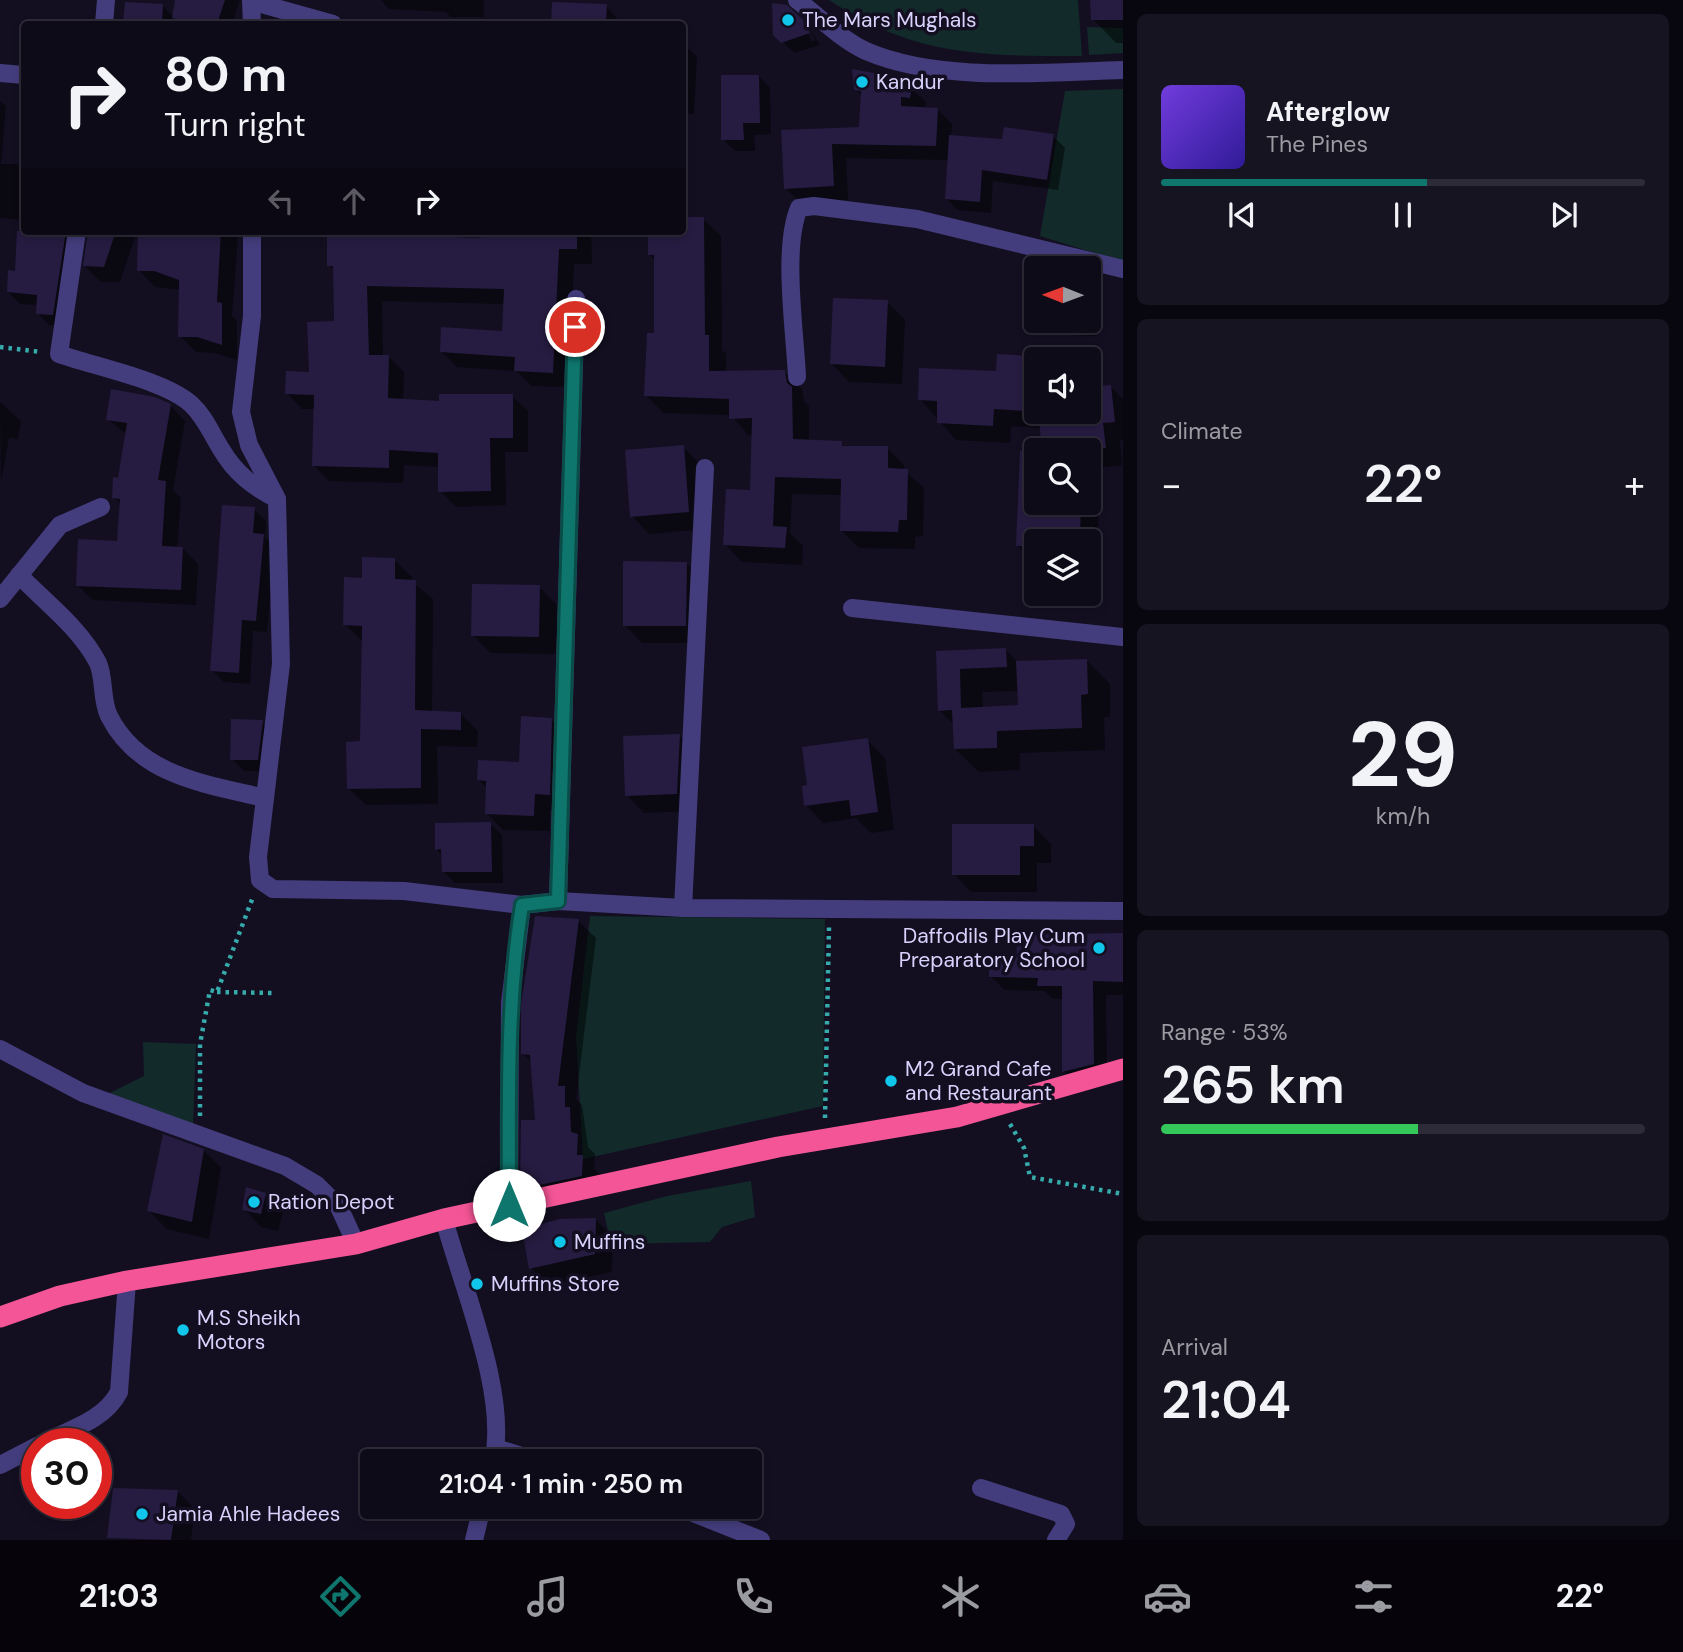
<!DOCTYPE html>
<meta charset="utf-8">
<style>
body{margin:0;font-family:"DM Sans",sans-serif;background:#171422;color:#f1f3f6;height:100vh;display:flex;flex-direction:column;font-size:26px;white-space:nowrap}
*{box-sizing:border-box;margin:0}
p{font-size:23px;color:#9b9ba2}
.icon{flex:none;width:38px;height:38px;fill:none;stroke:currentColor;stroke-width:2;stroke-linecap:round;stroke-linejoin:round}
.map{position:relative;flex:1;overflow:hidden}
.details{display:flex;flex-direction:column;gap:14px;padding:14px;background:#08060e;width:560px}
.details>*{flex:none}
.top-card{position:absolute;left:21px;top:21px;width:665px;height:214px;border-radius:7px;box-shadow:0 4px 10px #0003,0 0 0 2px #2e2b38;background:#0e0b19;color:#f1f3f6;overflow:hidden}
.needle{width:46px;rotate:271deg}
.fabs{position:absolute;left:1024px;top:256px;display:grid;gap:14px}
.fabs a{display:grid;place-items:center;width:77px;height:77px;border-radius:7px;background:#0e0b19;box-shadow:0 4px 10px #0003,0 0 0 2px #2e2b38;font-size:35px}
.speed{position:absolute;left:21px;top:1428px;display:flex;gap:14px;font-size:35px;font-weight:700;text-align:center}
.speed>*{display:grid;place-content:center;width:91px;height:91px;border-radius:50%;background:#0e0b19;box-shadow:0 4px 10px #0003,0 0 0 2px #2e2b38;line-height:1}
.speed .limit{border:10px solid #d22;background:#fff;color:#111}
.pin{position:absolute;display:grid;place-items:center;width:60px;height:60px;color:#fff;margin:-30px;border:4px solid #fff;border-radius:50%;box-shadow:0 2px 7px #0007}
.me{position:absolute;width:77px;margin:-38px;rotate:0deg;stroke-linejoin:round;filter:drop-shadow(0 0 5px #0008)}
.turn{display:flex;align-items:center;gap:24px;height:147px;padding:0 28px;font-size:32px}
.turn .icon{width:91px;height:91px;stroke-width:2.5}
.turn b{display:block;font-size:49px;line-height:60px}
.lanes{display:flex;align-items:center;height:66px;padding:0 28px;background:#0003;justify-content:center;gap:35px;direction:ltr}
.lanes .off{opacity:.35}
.big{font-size:52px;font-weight:600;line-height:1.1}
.details .tile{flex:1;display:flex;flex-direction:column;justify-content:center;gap:10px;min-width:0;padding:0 24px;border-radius:10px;background:#171422}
.details .dial{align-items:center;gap:0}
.dial b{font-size:91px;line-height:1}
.song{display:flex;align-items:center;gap:21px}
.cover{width:84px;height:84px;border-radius:10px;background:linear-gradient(135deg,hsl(260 70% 55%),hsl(250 70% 35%))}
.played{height:7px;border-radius:4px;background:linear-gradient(90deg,#0f766e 55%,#2e2b38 55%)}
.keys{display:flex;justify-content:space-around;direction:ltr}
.heat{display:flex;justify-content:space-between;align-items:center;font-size:38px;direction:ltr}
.charge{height:10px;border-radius:5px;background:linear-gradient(90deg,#34c759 53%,#2e2b38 0)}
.trip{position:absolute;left:360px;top:1449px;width:402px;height:70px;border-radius:7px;background:#0e0b19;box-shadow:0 4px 10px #0003,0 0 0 2px #2e2b38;font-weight:600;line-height:70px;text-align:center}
.dock{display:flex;height:112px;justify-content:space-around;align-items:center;background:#06040a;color:#9b9ba2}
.dock .icon{width:49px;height:49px}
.dock .selected{color:#0f766e}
.dock b{font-size:32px;color:#f1f3f6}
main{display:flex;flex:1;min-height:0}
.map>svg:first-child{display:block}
</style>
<main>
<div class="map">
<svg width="1123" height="1540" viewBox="0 0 1123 1540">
<rect width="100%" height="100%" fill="#130f21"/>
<!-- green -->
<g fill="#122a2a">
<path d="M829,0H1078L1082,56C983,56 915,57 829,0Z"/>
<polygon points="1087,27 1123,28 1123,53 1089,55"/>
<polygon points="1123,89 1123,262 1040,236 1065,91"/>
<polygon points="590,916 825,919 823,1106 583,1159 576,1037"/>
<polygon points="143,1042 196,1044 193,1127 106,1095 144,1076"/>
<polygon points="751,1181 755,1217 722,1227 710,1242 611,1244 604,1213 667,1196"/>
</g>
<!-- shadow -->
<g fill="#0007" fill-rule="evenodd">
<polygon points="177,0 240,0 232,24 181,24 176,20 176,24 125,24 126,3 163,6 174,17"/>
<polygon points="381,0 484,0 484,17 451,17 446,12 389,9"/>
<polygon points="1092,0 1123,0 1123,43 1116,43 1093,19"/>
<polygon points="554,4 606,6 622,24 553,24"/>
<polygon points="802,21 812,42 815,40 809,28 820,45 794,53 775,34"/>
<polygon points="682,43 697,57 694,114 682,113"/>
<polygon points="759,76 770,88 771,134 754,135 755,151 735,151 723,139"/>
<polygon points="901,80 926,102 925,109 937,109 952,124 951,137 1004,141 1053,136 1065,148 1058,190 993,181 991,213 958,210 946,198 949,160 846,158 848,200 800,202 785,188 783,132 861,129 862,96 856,90"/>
<polygon points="0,101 6,106 1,164 17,164 24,172 24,220 0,218"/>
<polygon points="703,219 721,236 722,350 726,354 726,372 784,371 802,389 804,401 809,406 809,441 841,443 845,447 887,448 904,465 904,470 924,488 923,536 915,537 915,549 859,548 842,531 842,495 792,494 790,533 803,546 802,565 742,562 725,544 752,492 754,435 748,435 731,415 663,413 646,395 656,335 655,260 649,254 649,231 682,231"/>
<polygon points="19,227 24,227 24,231 67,231 77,241 64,326 49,325 38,313 38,305 20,304 8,292 16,273"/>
<polygon points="88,231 137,231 120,282 101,282 85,266"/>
<polygon points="139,231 233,231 238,236 232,316 237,321 237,360 215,353 196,352 180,336 181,290 155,287 139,270"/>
<polygon points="329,231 389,231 389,236 476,240 505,236 505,231 591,231 592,264 574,264 568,387 532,386 516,371 457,367 442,352 503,333 505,304 382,301 383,357 389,357 404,372 403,401 441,403 512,396 528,411 528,452 505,452 506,505 456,507 440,491 440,467 404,465 403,483 329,481 314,466 315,409 302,409 287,393 311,374 335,323 335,271 329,265"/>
<polygon points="1088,286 1096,293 1094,336 1047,334 1035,322 1036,311 1036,320 1088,320"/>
<polygon points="887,302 905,320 902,384 849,382 832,364"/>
<polygon points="1027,358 1036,366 1036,411 1088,411 1110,386 1123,399 1123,440 1120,440 1122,465 1088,469 1088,450 1044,450 1042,428 1011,426 1010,443 956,440 920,399 997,373"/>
<polygon points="0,402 21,421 18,439 9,438 1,481"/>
<polygon points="170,405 185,421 173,490 181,498 177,548 182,548 198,564 196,605 93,600 77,585 119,543 121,505 114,497 127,435 108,419"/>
<polygon points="683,447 701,465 706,529 649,534 632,516"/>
<polygon points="1036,488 1036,502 1088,502 1088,497 1099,508 1096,567 1088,566 1088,541 1036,541 1036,563 1017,546"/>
<polygon points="254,509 266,521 265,537 275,547 267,632 253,631 250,684 224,682 212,670"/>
<polygon points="394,560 412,577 412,582 433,599 432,713 461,714 478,731 477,747 437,746 438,804 366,805 348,788 362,743 364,643 345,624 364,579"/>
<polygon points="686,563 704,581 703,643 642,643 625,625"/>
<polygon points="539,587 557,605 556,654 490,653 473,635"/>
<path d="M1006,650L1018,663L1086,660L1110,684V717H1104L1105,750L1020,753V770L979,772L955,749L954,725L939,710L937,653ZM1019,691V707L983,709L982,692Z"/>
<polygon points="551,720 568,736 565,810 550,810 550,831 503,830 487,813 488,789 479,780 520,763"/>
<polygon points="262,721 274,733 269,771 244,771 232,759"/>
<polygon points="680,736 697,754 694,811 644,813 627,795"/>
<polygon points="867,740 885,758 894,830 871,833 856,818 823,823 806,805"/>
<polygon points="490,824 502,835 503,883 455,883 443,871 443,856 436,849"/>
<polygon points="1033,826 1051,844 1051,863 1037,863 1037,892 971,892 954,874"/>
<polygon points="578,921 596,938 576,1099 582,1105 588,1147 595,1154 594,1169 600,1174 599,1193 540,1206 522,1188 537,1121 532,1063 523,1053"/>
<polygon points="1123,934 1123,995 1106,995 1107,1077 1078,1085 1064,1071 1064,999 1053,999 1045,991 1005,990 991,977 1018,958"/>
<polygon points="203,1150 221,1168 209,1239 167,1229 149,1211"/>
<polygon points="265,1195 283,1212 278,1231 261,1227 244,1209"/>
<polygon points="596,1220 613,1237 612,1272 548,1285 531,1268"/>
<polygon points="177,1491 195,1509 191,1540 109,1538"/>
</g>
<!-- building -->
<g fill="#261c41">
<polygon points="175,0 225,0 217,24 198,24 172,18"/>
<polygon points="1090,0 1123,0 1123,20 1091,20"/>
<polygon points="125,2 163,4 162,24 123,24"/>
<polygon points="552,2 607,4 606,24 551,24"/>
<polygon points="772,3 787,5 803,20 810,33 781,43 773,35"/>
<polygon points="852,69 902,78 902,83 912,86 910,98 901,97 901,106 938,108 936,146 832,144 834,186 784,189 781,130 859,127 861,91 854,90"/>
<polygon points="721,75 759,75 760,123 743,123 744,140 721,140"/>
<polygon points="1004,127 1054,134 1047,180 982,170 980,202 945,199 949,135 1002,139"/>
<polygon points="682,217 704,217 705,335 709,335 709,371 785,370 787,383 792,387 793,439 842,441 842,446 888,446 888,468 908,469 907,520 899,520 898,532 840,531 841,479 775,477 773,526 787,527 785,548 723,545 726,489 750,490 752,418 729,419 729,399 644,396 647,333 654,333 654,255 648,255 648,231 682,231"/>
<polygon points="17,231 66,231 53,315 36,314 37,295 7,292 8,270 15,271"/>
<polygon points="88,231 116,231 104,267 83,266"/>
<polygon points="138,231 221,231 217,302 222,303 222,345 197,337 178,337 179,280 154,271 137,271"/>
<polygon points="327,231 476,238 503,234 503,231 577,231 577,249 559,249 553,373 514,371 515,357 440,352 441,327 502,331 504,289 367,286 369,355 389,355 388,398 439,401 439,394 513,394 513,438 490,438 491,491 438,492 438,453 389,450 389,468 312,466 314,395 285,394 286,371 309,372 307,322 334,321 333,266 327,266"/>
<polygon points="833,298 888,300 885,367 830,364"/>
<polygon points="997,354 1028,356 1026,411 994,409 993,426 937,423 937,401 918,400 919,368 996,371"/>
<polygon points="1111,385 1115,422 1103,423 1106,448 1042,450 1038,411 1088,411 1088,387"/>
<polygon points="111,389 155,397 171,404 158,480 166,481 162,546 183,547 181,590 76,586 78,539 117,541 120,499 112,498 113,477 118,478 127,423 106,420"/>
<polygon points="684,445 689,512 630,517 625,450"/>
<polygon points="1020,451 1036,451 1036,502 1081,502 1080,541 1036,541 1036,547 1016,546"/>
<polygon points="222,505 255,507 253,533 264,534 256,621 242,620 239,673 210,671"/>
<polygon points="362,557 395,558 395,579 416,580 415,710 461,712 461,730 421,729 421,788 347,789 346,742 360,741 362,626 343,625 344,577 362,578"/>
<polygon points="623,561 687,562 686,626 623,626"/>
<polygon points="472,584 540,585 539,637 471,636"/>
<polygon points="1006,648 1007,667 960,669 961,708 1018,705 1016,661 1087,659 1088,694 1081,695 1082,728 997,731 997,748 954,749 952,710 938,711 936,651"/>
<polygon points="521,716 552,718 550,795 535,794 534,816 485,814 486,781 477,780 478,760 519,762"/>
<polygon points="231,719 263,720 258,760 230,760"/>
<polygon points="680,734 677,794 625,796 623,736"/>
<polygon points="868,738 878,812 851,816 849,800 804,806 802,786 807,785 802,747"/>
<polygon points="491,822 492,872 442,872 441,849 435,850 435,823"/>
<polygon points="952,824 1034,824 1034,846 1020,846 1020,875 952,875"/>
<polygon points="535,916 579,919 558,1086 565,1086 565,1107 570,1107 571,1132 578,1134 577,1155 583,1155 582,1176 520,1189 521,1120 535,1120 530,1055 521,1054 521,1004"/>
<polygon points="1123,933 1123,982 1093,981 1094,1064 1062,1072 1062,986 1037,986 1038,978 989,977 989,956 1017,956 1016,935"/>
<polygon points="163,1134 204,1149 192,1222 147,1211"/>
<polygon points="246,1187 266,1193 261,1214 242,1210"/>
<polygon points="596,1218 595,1254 529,1269 522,1229 560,1219"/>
<polygon points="113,1488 178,1490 171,1540 107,1538"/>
</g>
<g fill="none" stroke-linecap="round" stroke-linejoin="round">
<!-- path -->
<g stroke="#36abab" stroke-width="4.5" stroke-dasharray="3.5 5" stroke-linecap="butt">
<polyline points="0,347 41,352"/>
<polyline points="217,992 275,993"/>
<polyline points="200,1116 200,1044 210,990 217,992 253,897"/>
<polyline points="825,1118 829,927"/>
<polyline points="1010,1124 1024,1148 1030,1177 1123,1194"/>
</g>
<!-- minor -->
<g stroke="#443d7d" stroke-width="18">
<polyline points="251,0 252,24"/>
<path d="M797,0C820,17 840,39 866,51C940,83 1044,72 1123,70"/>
<polyline points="251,1 333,24"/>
<polyline points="104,24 106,0"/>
<polyline points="0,73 24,75"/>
<path d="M77,231L59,354C96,367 164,380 191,404C205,417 211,433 221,449C235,473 253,487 277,499"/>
<polyline points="252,231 252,316 241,412 249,445 277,499 281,664 258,857 260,880 273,889 404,891 522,905 558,901 683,908 1123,911"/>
<path d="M797,377C795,331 782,248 799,208L814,206L917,219L1123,269"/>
<path d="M19,575C45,602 81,629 98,663C105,679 101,700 109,716C139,776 206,784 265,798"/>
<polyline points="0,599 60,525 101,507"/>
<polyline points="852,608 1123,637"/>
<polyline points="558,901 576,299"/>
<polyline points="683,908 705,468"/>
<polyline points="0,1049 83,1093 285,1166 317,1185 339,1207 356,1244"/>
<polyline points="509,1205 510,1003 522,905"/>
<path d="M444,1219C462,1286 509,1396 493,1461"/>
<path d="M41,1444C68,1430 104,1421 119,1392L127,1281"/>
<polyline points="496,1448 538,1461"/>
<polyline points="0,1465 37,1446"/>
<polyline points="981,1488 1061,1514 1066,1524 1056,1540"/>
<polyline points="678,1507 761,1540"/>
<polyline points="474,1540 482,1507"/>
</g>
<!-- highway -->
<polyline stroke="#f45596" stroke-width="21" points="0,1317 60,1296 127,1281 356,1244 444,1219 778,1147 957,1117 1123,1069"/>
</g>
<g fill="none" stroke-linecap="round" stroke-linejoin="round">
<!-- route casing -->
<g stroke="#0a4d48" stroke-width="18">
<path id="route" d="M509,1205C509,1105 506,1004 522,905L558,901L575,327"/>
</g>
<!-- route -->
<use href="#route" stroke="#0f766e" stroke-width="12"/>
</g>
<!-- markers -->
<g fill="#10c6ea" stroke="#130f21" stroke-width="2.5">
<circle cx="788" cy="20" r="7"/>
<circle cx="862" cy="82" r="7"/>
<circle cx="1099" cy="948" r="7"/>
<circle cx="891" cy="1081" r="7"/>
<circle cx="254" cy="1202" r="7"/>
<circle cx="560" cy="1242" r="7"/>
<circle cx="477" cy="1284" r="7"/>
<circle cx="183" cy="1330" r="7"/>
<circle cx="142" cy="1514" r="7"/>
</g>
<g text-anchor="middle" stroke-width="7" stroke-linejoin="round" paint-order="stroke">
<!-- poi labels -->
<g font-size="21" fill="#d9d2fc" stroke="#130f21" text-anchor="start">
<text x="802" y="27">The Mars Mughals</text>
<text x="876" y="89">Kandur</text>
<text x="1085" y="943" text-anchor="end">Daffodils Play Cum<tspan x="1085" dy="24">Preparatory School</tspan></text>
<text x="905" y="1076">M2 Grand Cafe<tspan x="905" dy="24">and Restaurant</tspan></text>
<text x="268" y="1209">Ration Depot</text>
<text x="574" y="1249">Muffins</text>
<text x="491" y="1291">Muffins Store</text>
<text x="197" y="1325">M.S Sheikh<tspan x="197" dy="24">Motors</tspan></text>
<text x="156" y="1521">Jamia Ahle Hadees</text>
</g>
</g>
</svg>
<div class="fabs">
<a><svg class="needle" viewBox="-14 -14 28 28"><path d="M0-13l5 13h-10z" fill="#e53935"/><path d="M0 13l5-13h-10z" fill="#9b9ba2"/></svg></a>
<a><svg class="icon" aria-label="sound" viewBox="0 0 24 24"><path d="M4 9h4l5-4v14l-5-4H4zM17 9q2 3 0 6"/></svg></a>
<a><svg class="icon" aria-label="search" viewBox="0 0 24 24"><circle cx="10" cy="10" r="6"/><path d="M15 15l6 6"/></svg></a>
<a><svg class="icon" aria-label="layers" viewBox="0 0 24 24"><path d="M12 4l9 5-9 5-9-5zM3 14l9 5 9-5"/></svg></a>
</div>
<div class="speed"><div class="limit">30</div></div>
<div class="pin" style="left:575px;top:327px;background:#d93025"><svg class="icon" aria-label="arrive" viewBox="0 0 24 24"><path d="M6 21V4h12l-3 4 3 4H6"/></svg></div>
<svg class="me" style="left:509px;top:1205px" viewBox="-20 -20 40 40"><circle r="19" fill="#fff"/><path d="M0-13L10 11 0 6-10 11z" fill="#0f766e"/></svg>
<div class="trip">21:04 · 1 min · 250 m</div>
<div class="top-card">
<div class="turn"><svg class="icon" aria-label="right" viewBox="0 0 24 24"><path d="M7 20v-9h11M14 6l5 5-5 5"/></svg><div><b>80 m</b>Turn right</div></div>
<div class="lanes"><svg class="icon off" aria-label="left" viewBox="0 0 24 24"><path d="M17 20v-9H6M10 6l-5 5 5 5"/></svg><svg class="icon off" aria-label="ahead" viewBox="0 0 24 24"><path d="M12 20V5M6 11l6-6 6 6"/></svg><svg class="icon" aria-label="right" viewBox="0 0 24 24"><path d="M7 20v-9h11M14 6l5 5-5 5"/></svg></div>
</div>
</div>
<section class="details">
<div class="tile">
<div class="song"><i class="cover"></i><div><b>Afterglow</b><p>The Pines</p></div></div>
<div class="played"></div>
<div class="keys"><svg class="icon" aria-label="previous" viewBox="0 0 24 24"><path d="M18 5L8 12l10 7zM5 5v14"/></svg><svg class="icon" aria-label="pause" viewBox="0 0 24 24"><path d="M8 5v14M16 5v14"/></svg><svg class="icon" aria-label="next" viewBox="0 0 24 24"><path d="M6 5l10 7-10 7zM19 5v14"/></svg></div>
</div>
<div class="tile"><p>Climate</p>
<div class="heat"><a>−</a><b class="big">22°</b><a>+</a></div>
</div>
<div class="tile dial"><b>29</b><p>km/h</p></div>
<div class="tile"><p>Range · 53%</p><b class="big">265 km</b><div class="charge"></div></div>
<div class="tile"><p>Arrival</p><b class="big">21:04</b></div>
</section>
</main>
<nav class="dock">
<b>21:03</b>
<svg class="icon selected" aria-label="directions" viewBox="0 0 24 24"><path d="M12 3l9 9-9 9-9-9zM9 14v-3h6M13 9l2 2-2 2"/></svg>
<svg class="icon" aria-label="music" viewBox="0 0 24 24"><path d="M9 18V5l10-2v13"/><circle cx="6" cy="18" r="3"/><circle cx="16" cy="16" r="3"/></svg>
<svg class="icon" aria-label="phone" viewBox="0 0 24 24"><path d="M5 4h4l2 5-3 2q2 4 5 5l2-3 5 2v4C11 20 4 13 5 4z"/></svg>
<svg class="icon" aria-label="climate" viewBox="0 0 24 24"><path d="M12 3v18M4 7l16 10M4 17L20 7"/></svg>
<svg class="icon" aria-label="car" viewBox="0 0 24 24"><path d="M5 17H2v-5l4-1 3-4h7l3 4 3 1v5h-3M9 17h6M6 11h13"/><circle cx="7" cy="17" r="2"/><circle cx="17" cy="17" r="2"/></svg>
<svg class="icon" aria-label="filters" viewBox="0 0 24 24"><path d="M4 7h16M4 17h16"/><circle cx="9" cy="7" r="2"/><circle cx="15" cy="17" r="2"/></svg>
<b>22°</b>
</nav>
